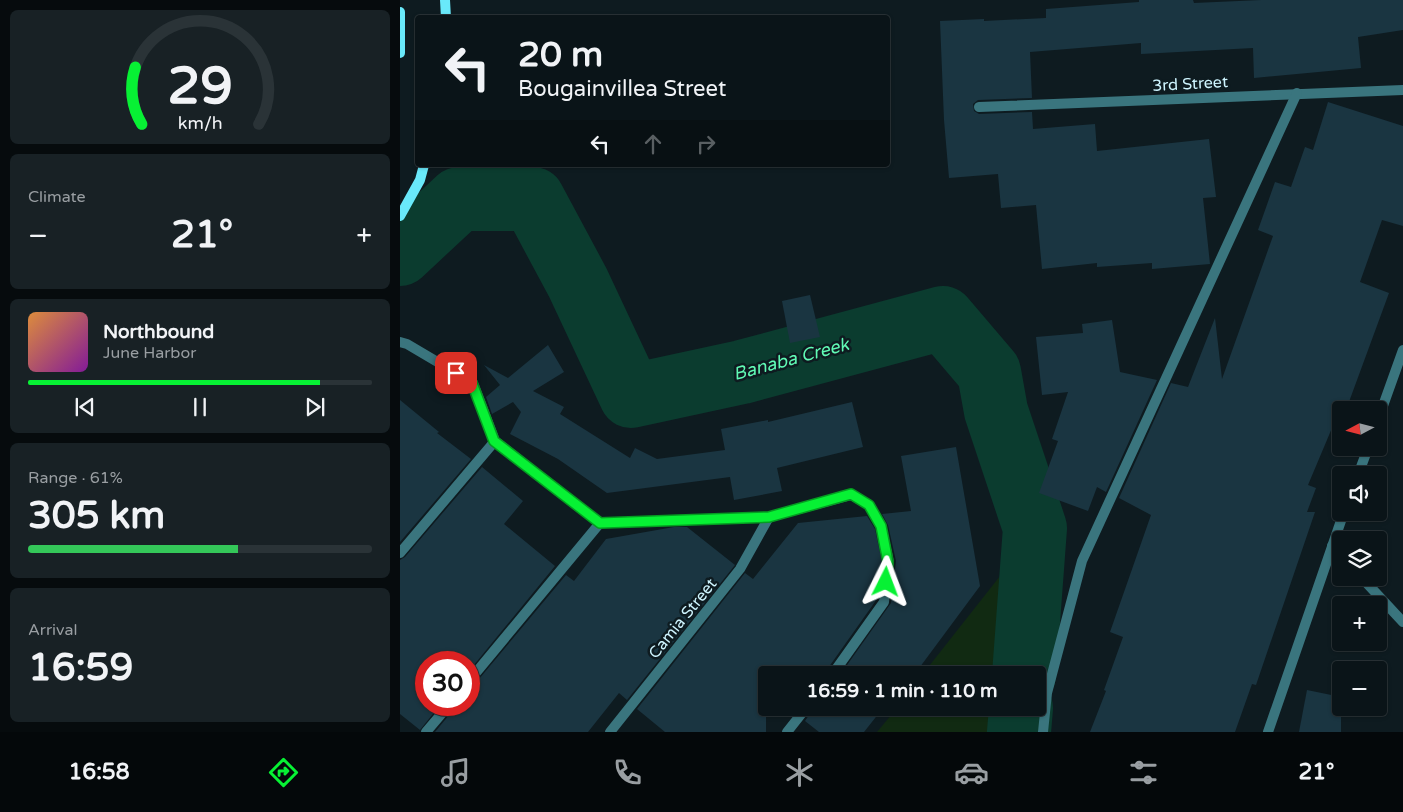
<!DOCTYPE html>
<meta charset="utf-8">
<style>
body{margin:0;font-family:"Varela Round",sans-serif;background:#182125;color:#f1f3f6;height:100vh;display:flex;flex-direction:column;font-size:19px;white-space:nowrap}
*{box-sizing:border-box;margin:0}
p{font-size:16px;color:#999ea2}
.icon{flex:none;width:28px;height:28px;fill:none;stroke:currentColor;stroke-width:2;stroke-linecap:round;stroke-linejoin:round}
.map{position:relative;flex:1;overflow:hidden}
.sheet{display:flex;flex-direction:column;gap:10px;padding:10px;background:#060b0d;width:400px}
.sheet>*{flex:none}
.hud{position:absolute;left:15px;top:15px;width:475px;height:152px;border-radius:5px;box-shadow:0 1px 4px #0004,0 0 0 1px #2a3337;background:#0a1418;color:#f1f3f6;overflow:hidden}
.needle{width:32px;rotate:263deg}
.tools{position:absolute;left:932px;top:401px;display:grid;gap:10px}
.tools a{display:grid;place-items:center;width:55px;height:55px;border-radius:5px;background:#0a1418;box-shadow:0 1px 4px #0004,0 0 0 1px #2a3337;font-size:25px}
.speed{position:absolute;left:15px;top:651px;display:flex;gap:10px;font-size:25px;font-weight:700;text-align:center}
.speed>*{display:grid;place-content:center;width:65px;height:65px;border-radius:50%;background:#0a1418;box-shadow:0 1px 4px #0004,0 0 0 1px #2a3337;line-height:1}
.speed .limit{border:8px solid #d22;background:#fff;color:#111}
.pin{position:absolute;display:grid;place-items:center;width:42px;height:42px;color:#fff;margin:-21px;border-radius:10px;box-shadow:0 2px 8px #0006}
.me{position:absolute;width:55px;margin:-28px;rotate:3deg;stroke-linejoin:round;filter:drop-shadow(0 0 4px #0008)}
.turn{display:flex;align-items:center;gap:18px;height:105px;padding:0 20px;font-size:22px}
.turn .icon{width:65px;height:65px;stroke-width:2.5}
.turn b{display:block;font-size:35px;line-height:42px}
.lanes{display:flex;align-items:center;height:48px;padding:0 20px;background:#0003;justify-content:center;gap:25px;direction:ltr}
.lanes .off{opacity:.35}
.big{font-size:38px;font-weight:700;line-height:1.1}
.sheet .widget{flex:1;display:flex;flex-direction:column;justify-content:center;gap:8px;min-width:0;padding:0 18px;border-radius:8px;background:#182125}
.sheet .dial{align-items:center;gap:0}
.dial svg{height:130px;overflow:visible;fill:none;stroke:#2a3337;stroke-width:7;stroke-linecap:round;text-anchor:middle}
.dial text{fill:#f1f3f6;stroke:none}
.song{display:flex;align-items:center;gap:15px}
.cover{width:60px;height:60px;border-radius:8px;background:linear-gradient(135deg,hsl(30 70% 55%),hsl(290 70% 35%))}
.played{height:5px;border-radius:2px;background:linear-gradient(90deg,#07f134 85%,#2a3337 85%)}
.keys{display:flex;justify-content:space-around;direction:ltr}
.heat{display:flex;justify-content:space-between;align-items:center;font-size:28px;direction:ltr}
.charge{height:8px;border-radius:4px;background:linear-gradient(90deg,#34c759 61%,#2a3337 0)}
.trip{position:absolute;left:358px;top:666px;width:288px;height:50px;border-radius:5px;background:#0a1418;box-shadow:0 1px 4px #0004,0 0 0 1px #2a3337;font-weight:700;line-height:50px;text-align:center}
.tabs{display:flex;height:80px;justify-content:space-around;align-items:center;background:#04080a;color:#999ea2}
.tabs .icon{width:35px;height:35px}
.tabs .current{color:#07f134}
.tabs b{font-size:22px;color:#f1f3f6}
main{display:flex;flex:1;min-height:0}
.map>svg:first-child{display:block}
</style>
<main>
<section class="sheet">
<div class="widget dial"><svg viewBox="0 0 100 80">
<path d="M14 69A42 42 0 1 1 86 69"/>
<path d="M14 69A42 42 0 0 1 10 34" stroke="#07f134"/>
<text x="50" y="56" font-size="32" font-weight="700">29</text>
<text x="50" y="72" font-size="11">km/h</text>
</svg></div>
<div class="widget"><p>Climate</p>
<div class="heat"><a>−</a><b class="big">21°</b><a>+</a></div>
</div>
<div class="widget">
<div class="song"><i class="cover"></i><div><b>Northbound</b><p>June Harbor</p></div></div>
<div class="played"></div>
<div class="keys"><svg class="icon" aria-label="previous" viewBox="0 0 24 24"><path d="M18 5L8 12l10 7zM5 5v14"/></svg><svg class="icon" aria-label="pause" viewBox="0 0 24 24"><path d="M8 5v14M16 5v14"/></svg><svg class="icon" aria-label="next" viewBox="0 0 24 24"><path d="M6 5l10 7-10 7zM19 5v14"/></svg></div>
</div>
<div class="widget"><p>Range · 61%</p><b class="big">305 km</b><div class="charge"></div></div>
<div class="widget"><p>Arrival</p><b class="big">16:59</b></div>
</section>
<div class="map">
<svg width="1003" height="732" viewBox="0 0 1003 732">
<rect width="100%" height="100%" fill="#0e1b20"/>
<!-- green -->
<g fill="#112a12">
<polygon points="604,571 595,675 522,675"/>
<polygon points="497,708 592,708 590,732 477,732"/>
</g>
<g fill="none" stroke-linecap="round" stroke-linejoin="round">
<!-- river -->
<g stroke="#0b3c2f" stroke-width="64">
<polyline points="0,254 59,199 133,199 178,283 231,396 342,372 543,318 589,372 596,411 635,528 624,675"/>
<polyline points="619,732 621,708"/>
</g>
</g>
<!-- building -->
<g fill="#1a3541">
<polygon points="739,0 793,0 794,3 861,0 1003,0 1003,30 958,37 961,68 854,78 853,48 741,54 741,43 630,52 632,98 578,100 573,104 574,111 579,114 632,112 633,129 695,124 697,151 809,139 816,197 803,198 810,264 752,269 752,263 697,267 697,263 642,269 636,205 601,208 598,174 549,178 544,120 540,21 584,19 584,21 646,18 646,9 739,2"/>
<polygon points="928,102 1003,126 1003,226 982,220 960,282 989,293 946,410 941,410 941,422 938,431 932,428 908,485 916,488 907,512 915,512 856,685 852,684 835,732 690,732 706,691 704,690 723,637 710,632 751,515 719,498 771,383 788,387 815,318 822,379 873,236 858,230 875,182 891,187 905,147 913,150"/>
<polygon points="410,295 420,337 390,343 382,301"/>
<polygon points="712,320 720,372 757,380 706,492 697,487 688,511 639,493 658,441 652,439 668,392 642,395 636,337 683,333 682,324"/>
<polygon points="148,345 164,372 133,391 164,407 160,414 230,458 235,448 257,459 325,450 321,429 368,420 368,422 452,402 463,447 377,468 382,491 334,500 330,477 207,493 158,459 110,434 121,412 113,402 92,414 86,397 100,385 84,365 108,378"/>
<polygon points="0,400 39,432 37,433 71,459 0,542"/>
<polygon points="556,447 580,586 514,675 440,675 491,603 496,561 488,525 482,514 511,511 501,456"/>
<polygon points="82,467 123,501 104,524 155,566 69,671 69,662 26,662 26,705 40,705 20,730 0,714 0,560 5,557"/>
<polygon points="467,516 475,529 482,562 477,599 426,671 425,675 366,675 366,732 265,732 237,709 345,573 353,579 398,523"/>
<polygon points="274,527 287,527 335,565 227,700 219,693 188,732 35,732 54,709 56,705 69,705 69,688 74,685 166,575 174,581 206,539"/>
<polygon points="907,690 941,697 941,732 899,732"/>
<polygon points="413,709 413,708 483,708 464,732 419,732 405,721"/>
</g>
<g fill="none" stroke-linecap="round" stroke-linejoin="round">
<!-- street -->
<g stroke="#3a757e" stroke-width="10">
<polyline points="579,107 1003,90"/>
<polyline points="0,342 7,344 73,383 95,441 200,523 369,517 451,495 469,505 481,526 489,562 484,602 432,675"/>
<polyline points="979,417 1003,350"/>
<polyline points="958,475 968,448"/>
<polyline points="932,546 941,556"/>
<polyline points="0,553 95,441"/>
<polyline points="962,578 1003,622"/>
<polyline points="69,681 200,523"/>
<polyline points="26,732 49,705"/>
<polyline points="210,732 340,569 369,517"/>
<polyline points="387,732 406,708"/>
<polyline points="643,732 647,693 682,561 897,93"/>
<polyline points="868,732 944,512"/>
</g>
<!-- secondary -->
<g stroke="#69e9fa" stroke-width="10">
<polyline points="45,0 46,18"/>
<polyline points="0,12 0,53"/>
<polyline points="0,216 20,180 24,165"/>
</g>
</g>
<g fill="none" stroke-linecap="round" stroke-linejoin="round">
<!-- route casing -->
<g stroke="#059d22" stroke-width="12">
<polyline id="route" points="56,373 72,383 94,441 200,523 369,517 451,494 469,505 481,526 488,562 486,582"/>
</g>
<!-- route -->
<use href="#route" stroke="#07f134" stroke-width="9"/>
</g>
<g text-anchor="middle" stroke-width="5" stroke-linejoin="round" paint-order="stroke">
<!-- street labels -->
<g font-size="16" fill="#cef4fe" stroke="#0e1b20">
<text transform="translate(790 83) rotate(-3)" y="6">3rd Street</text>
<text transform="translate(282 618) rotate(-51)" y="6">Camia Street</text>
</g>
<!-- water labels -->
<g font-size="18" font-style="italic" fill="#60fab5" stroke="#0e1b20">
<text transform="translate(391 359) rotate(-15)" y="6">Banaba Creek</text>
</g>
</g>
</svg>
<div class="tools">
<a><svg class="needle" viewBox="-14 -14 28 28"><path d="M0-13l5 13h-10z" fill="#e53935"/><path d="M0 13l5-13h-10z" fill="#999ea2"/></svg></a>
<a><svg class="icon" aria-label="sound" viewBox="0 0 24 24"><path d="M4 9h4l5-4v14l-5-4H4zM17 9q2 3 0 6"/></svg></a>
<a><svg class="icon" aria-label="layers" viewBox="0 0 24 24"><path d="M12 4l9 5-9 5-9-5zM3 14l9 5 9-5"/></svg></a>
<a>+</a>
<a>−</a>
</div>
<div class="speed"><div class="limit">30</div></div>
<div class="pin" style="left:56px;top:373px;background:#d93025"><svg class="icon" aria-label="arrive" viewBox="0 0 24 24"><path d="M6 21V4h12l-3 4 3 4H6"/></svg></div>
<svg class="me" style="left:486px;top:582px" viewBox="-20 -20 40 40"><path d="M0-17L14 15 0 8-14 15z" fill="#07f134" stroke="#fff" stroke-width="4"/></svg>
<div class="trip">16:59 · 1 min · 110 m</div>
<div class="hud">
<div class="turn"><svg class="icon" aria-label="left" viewBox="0 0 24 24"><path d="M17 20v-9H6M10 6l-5 5 5 5"/></svg><div><b>20 m</b>Bougainvillea Street</div></div>
<div class="lanes"><svg class="icon" aria-label="left" viewBox="0 0 24 24"><path d="M17 20v-9H6M10 6l-5 5 5 5"/></svg><svg class="icon off" aria-label="ahead" viewBox="0 0 24 24"><path d="M12 20V5M6 11l6-6 6 6"/></svg><svg class="icon off" aria-label="right" viewBox="0 0 24 24"><path d="M7 20v-9h11M14 6l5 5-5 5"/></svg></div>
</div>
</div>
</main>
<nav class="tabs">
<b>16:58</b>
<svg class="icon current" aria-label="directions" viewBox="0 0 24 24"><path d="M12 3l9 9-9 9-9-9zM9 14v-3h6M13 9l2 2-2 2"/></svg>
<svg class="icon" aria-label="music" viewBox="0 0 24 24"><path d="M9 18V5l10-2v13"/><circle cx="6" cy="18" r="3"/><circle cx="16" cy="16" r="3"/></svg>
<svg class="icon" aria-label="phone" viewBox="0 0 24 24"><path d="M5 4h4l2 5-3 2q2 4 5 5l2-3 5 2v4C11 20 4 13 5 4z"/></svg>
<svg class="icon" aria-label="climate" viewBox="0 0 24 24"><path d="M12 3v18M4 7l16 10M4 17L20 7"/></svg>
<svg class="icon" aria-label="car" viewBox="0 0 24 24"><path d="M5 17H2v-5l4-1 3-4h7l3 4 3 1v5h-3M9 17h6M6 11h13"/><circle cx="7" cy="17" r="2"/><circle cx="17" cy="17" r="2"/></svg>
<svg class="icon" aria-label="filters" viewBox="0 0 24 24"><path d="M4 7h16M4 17h16"/><circle cx="9" cy="7" r="2"/><circle cx="15" cy="17" r="2"/></svg>
<b>21°</b>
</nav>
